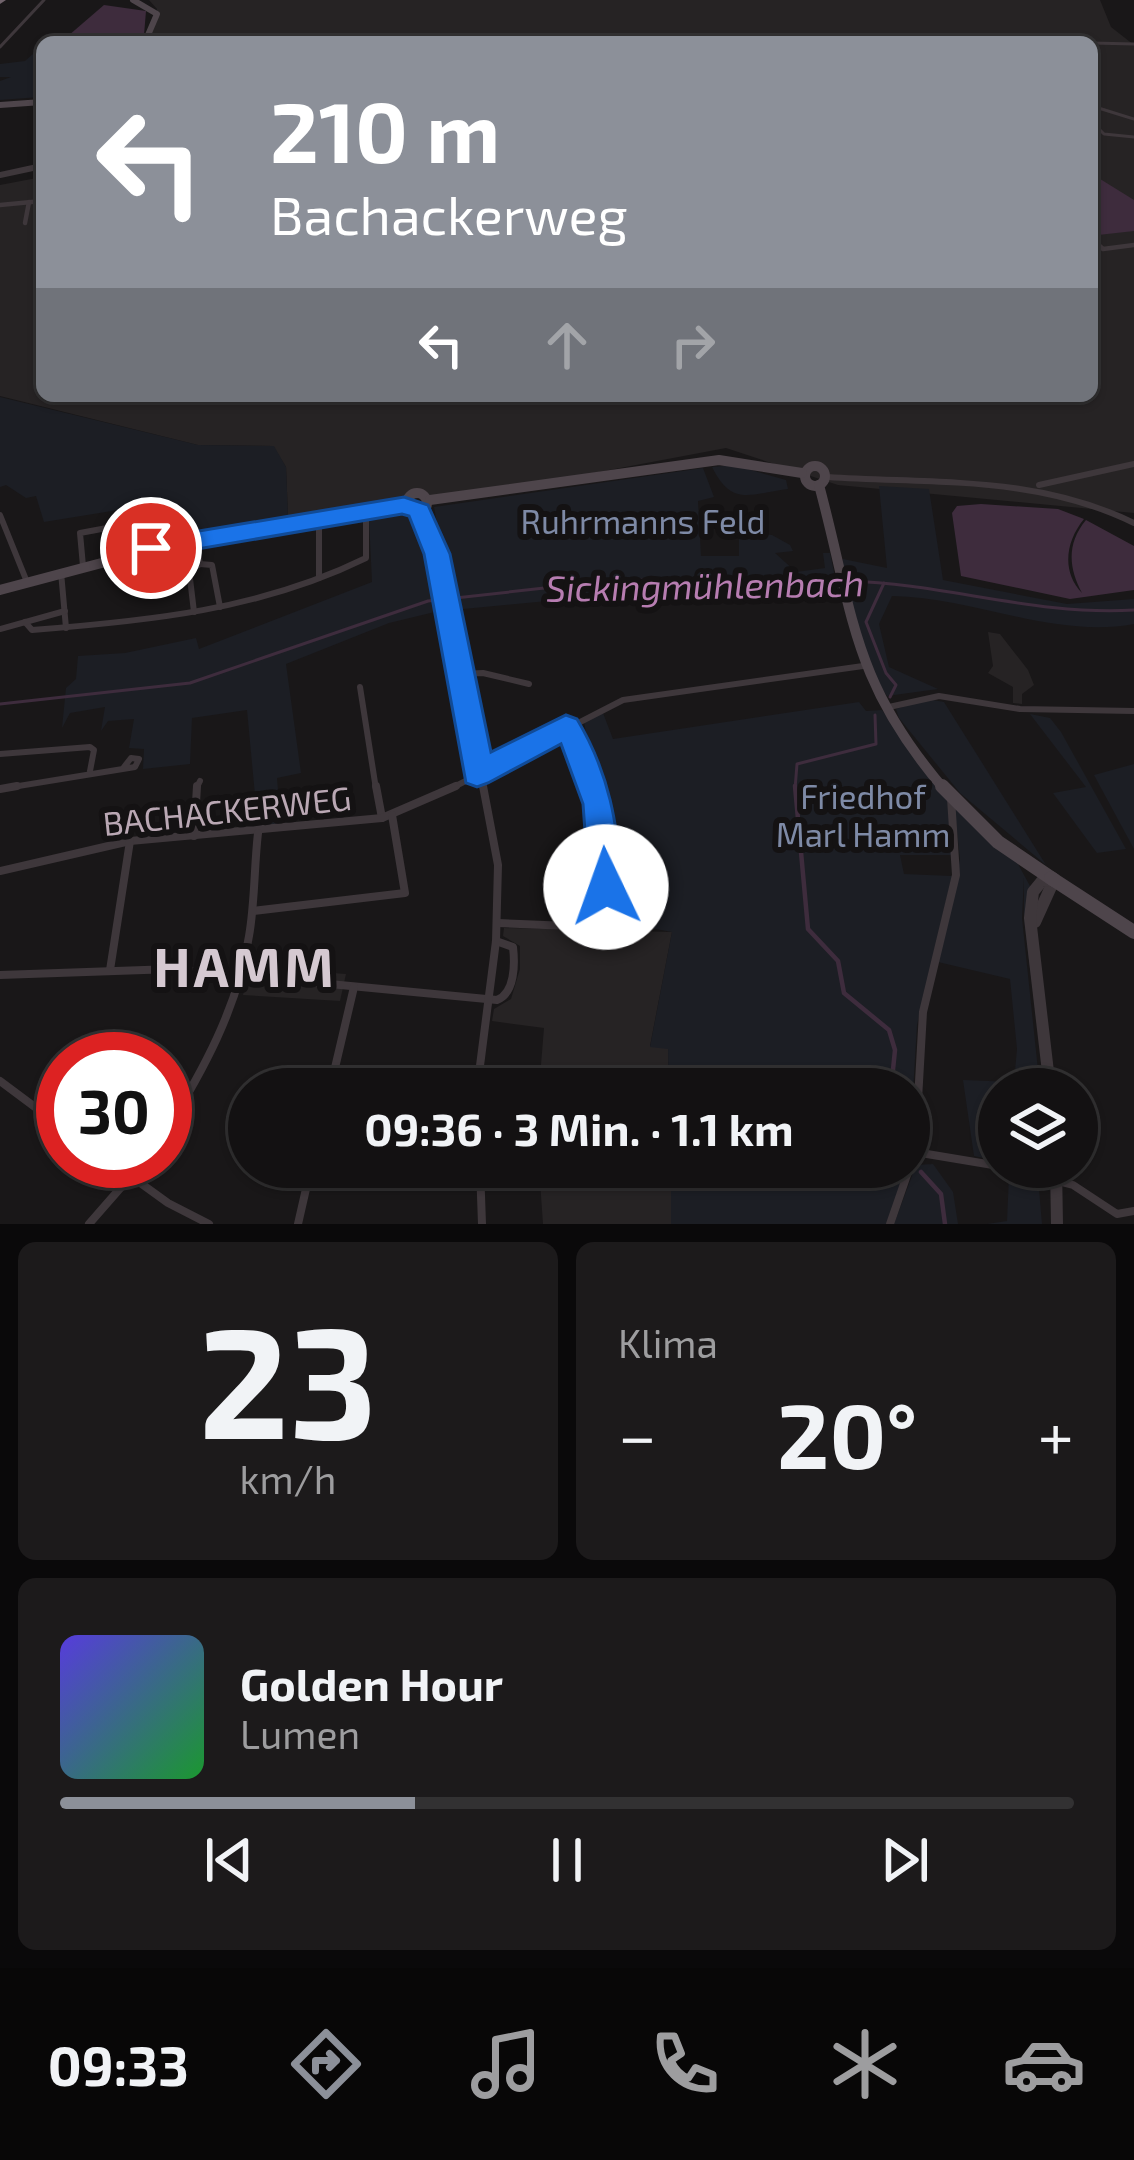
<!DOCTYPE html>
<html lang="de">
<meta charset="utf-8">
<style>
body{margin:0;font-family:"Exo 2",sans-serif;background:#1c1a1b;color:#f1f3f6;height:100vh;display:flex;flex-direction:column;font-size:45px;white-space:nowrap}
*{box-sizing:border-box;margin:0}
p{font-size:39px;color:#9d9d9f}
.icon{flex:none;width:66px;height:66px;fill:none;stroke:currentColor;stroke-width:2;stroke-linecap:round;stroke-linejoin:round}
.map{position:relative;height:1224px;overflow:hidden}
.details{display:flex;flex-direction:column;gap:18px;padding:18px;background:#0a090a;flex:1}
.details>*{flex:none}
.banner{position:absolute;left:36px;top:36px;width:1062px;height:366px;border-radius:18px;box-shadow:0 3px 9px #0004,0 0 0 3px #323132;background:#8c9099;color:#fff;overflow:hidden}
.controls{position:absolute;left:978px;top:1068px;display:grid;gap:24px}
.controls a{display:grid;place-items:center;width:120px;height:120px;border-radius:50%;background:#131112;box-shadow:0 3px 9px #0004,0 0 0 3px #323132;font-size:60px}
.speed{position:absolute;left:36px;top:1032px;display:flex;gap:24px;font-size:60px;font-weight:700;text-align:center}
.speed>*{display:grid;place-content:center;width:156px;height:156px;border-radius:50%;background:#131112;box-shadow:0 3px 9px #0004,0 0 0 3px #323132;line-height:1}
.speed .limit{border:18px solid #d22;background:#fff;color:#111}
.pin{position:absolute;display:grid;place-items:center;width:102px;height:102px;color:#fff;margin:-51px;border:6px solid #fff;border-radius:50%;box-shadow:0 3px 12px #0007}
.me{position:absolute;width:132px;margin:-66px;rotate:357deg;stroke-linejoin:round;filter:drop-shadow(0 0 9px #0008)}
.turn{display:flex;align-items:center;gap:42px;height:252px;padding:0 36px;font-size:54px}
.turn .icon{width:156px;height:156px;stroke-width:2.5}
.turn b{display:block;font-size:84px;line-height:102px}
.lanes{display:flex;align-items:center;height:114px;padding:0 36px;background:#0003;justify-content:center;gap:60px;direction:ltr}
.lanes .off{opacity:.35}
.big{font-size:90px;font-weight:700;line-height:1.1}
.details .widget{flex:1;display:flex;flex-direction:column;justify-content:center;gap:18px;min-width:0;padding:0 42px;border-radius:18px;background:#1c1a1b}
.details .dial{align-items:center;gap:0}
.dial b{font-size:156px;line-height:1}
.song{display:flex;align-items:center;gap:36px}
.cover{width:144px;height:144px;border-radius:18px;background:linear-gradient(135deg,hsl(250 70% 55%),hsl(130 70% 35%))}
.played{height:12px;border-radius:6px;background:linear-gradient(90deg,#8c9099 35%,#323132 35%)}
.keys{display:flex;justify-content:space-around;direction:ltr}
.heat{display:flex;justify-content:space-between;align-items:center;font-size:66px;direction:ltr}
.details .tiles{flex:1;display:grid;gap:18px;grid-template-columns:1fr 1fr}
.widget:last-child{grid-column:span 2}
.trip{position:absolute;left:228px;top:1068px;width:702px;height:120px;border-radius:60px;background:#131112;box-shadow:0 3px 9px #0004,0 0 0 3px #323132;font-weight:700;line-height:120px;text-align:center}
.tabs{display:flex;height:192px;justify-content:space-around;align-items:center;background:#080707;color:#9d9d9f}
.tabs .icon{width:84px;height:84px}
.tabs .active{color:#8c9099}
.tabs b{font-size:54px;color:#f1f3f6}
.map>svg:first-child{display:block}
</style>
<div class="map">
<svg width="1134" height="1224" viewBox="0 0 1134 1224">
<rect width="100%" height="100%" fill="#191718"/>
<!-- built -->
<g fill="#262324">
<polygon points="149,0 1100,0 1111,27 1134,45 1134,513 838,485 726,448 567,478 288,516 286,467 273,446 198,445 0,396 0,185 42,177 42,396 1092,396 1092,42 149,42 157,9"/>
<polygon points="988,632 1000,634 1028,670 1034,685 1022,694 1022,704 1013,703 1013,687 988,673 993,666"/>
<polygon points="504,928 672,932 650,1046 668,1048 669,1089 539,1089 544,1028 492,1021 494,1009 511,999 520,969 520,946 503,936"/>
<polygon points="250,967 346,974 340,1001 243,995"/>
<polygon points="539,1167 671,1167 671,1224 543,1224"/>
</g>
<!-- green -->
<g fill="#1c1e24">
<polygon points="33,54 42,54 40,97 0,100 0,81 11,77 0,77 0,64 25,61"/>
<polygon points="0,397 198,445 274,446 286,467 288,516 158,541 161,503 44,522 36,496 26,498 6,485 0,487"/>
<path d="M733,465L786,480L788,489C749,494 732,507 712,467Z"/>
<polygon points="703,468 714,497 698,501 701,556 739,556 739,532 772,535 790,545 793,551 775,553 796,572 825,568 823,553 830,553 838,591 598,593 559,596 558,600 453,610 434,507"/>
<path d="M879,486L929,489L943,580L1067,604L1134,599V624C1055,639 972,597 892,596L879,624L889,667L938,689L887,696L869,669L841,564L843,559L887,568Z"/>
<path d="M401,512C434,528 437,577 443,610L389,623L286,664L301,773L277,778L281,825L258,827L247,710L192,718L190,764L143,769L144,749L129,748L134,719L108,721L101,731L105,707L70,713L62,728L66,688L76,679L78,656L125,653L196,638L199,649L372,582L369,519L317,523Z"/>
<polygon points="928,699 944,702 1046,865 960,793 899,718 896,709"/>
<path d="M859,702L866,711L882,710L948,796L955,855H900L904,874L952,876L917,1025L909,1159V1089H669L668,1049L650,1047L672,932L650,928L608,930C607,866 606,805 582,745L588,742L584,722L603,713L613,739Z"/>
<polygon points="1030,714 1050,718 1061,732 1126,849 1097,853 1053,793 1086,787"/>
<polygon points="1134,764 1134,849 1094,775"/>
<polygon points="954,804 1018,864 1030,886 1045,1089 1024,920 1024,877 1022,918 1040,1089 999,1089 999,1161 974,1156 963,1080 1014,1082 1017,1049 1010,979 938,962 960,859"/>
<polygon points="933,1164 953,1192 958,1224 894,1224 916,1165"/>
<polygon points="671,1167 907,1167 887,1224 671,1224"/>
<polygon points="1009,1175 1039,1189 1042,1224 987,1224 1007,1221"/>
</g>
<!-- water -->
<g fill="#3e2c3d">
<polygon points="104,5 146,11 144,35 138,42 61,42"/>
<polygon points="1092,174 1134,200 1134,231 1098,235 1092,231"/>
<path d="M981,504L1058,509L1084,519C1066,541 1061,571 1082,593C1069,569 1066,544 1086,520L1134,546V590L1070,599L961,576L952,513L957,506Z"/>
</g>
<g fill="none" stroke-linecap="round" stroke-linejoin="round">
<!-- stream-far1 -->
<g stroke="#3e2c3d" stroke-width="3">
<path d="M849,581C945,584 1037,616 1134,610"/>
<polyline points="884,583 866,622 886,673 896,685 890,697"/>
<polyline points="0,704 190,683 428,601 617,580 840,581"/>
<polyline points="795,789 797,764 876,744 875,715"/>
</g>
<!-- stream -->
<g stroke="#3e2c3d" stroke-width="4.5">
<polyline points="795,786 808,929 838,961 844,993 889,1030 895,1050 891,1089"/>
<polyline points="921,1172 941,1194 945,1224"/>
</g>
<!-- minor-far3 -->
<g stroke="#3e373b" stroke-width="3">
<polyline points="733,42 771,42"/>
<polyline points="908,42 962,37 1074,42"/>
<polyline points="1092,43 1134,44"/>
<polyline points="0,47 44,0"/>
<polyline points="1092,106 1134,119"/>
<polyline points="1092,122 1104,134 1134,137"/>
</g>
<!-- minor-far2 -->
<g stroke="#3e373b" stroke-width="4.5">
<polyline points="0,205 42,201"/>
<polyline points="25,223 29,202"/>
<polyline points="1092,239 1103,249 1134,245"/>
</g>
<!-- minor-far1 -->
<g stroke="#3e373b" stroke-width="6">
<path d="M828,477C934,484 1036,475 1134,523"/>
<polyline points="1039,485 1134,464"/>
<polyline points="419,511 437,554 483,789"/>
<polyline points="0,515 27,582"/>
<polyline points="319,528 319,578"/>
<polyline points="200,564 212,565 220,607"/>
<polyline points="83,566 80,533 150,520 151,548"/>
<polyline points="61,572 66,628"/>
<polyline points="194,612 189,570 200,564 196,539"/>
<path d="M25,622L32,630C148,621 260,610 366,558V520"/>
<polyline points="0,629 65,611"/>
<polyline points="461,674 483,673 529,684"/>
<polyline points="360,687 376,789"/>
<polyline points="889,707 939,696 1020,709 1134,711"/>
<polyline points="566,727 580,747 597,789"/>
<polyline points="0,754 90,747 94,750 90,771"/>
<polyline points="0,789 135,767 139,759 131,758 124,767"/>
<polyline points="196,789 200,781"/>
<polyline points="450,789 623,700 863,666"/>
</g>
<!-- minor -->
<g stroke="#3e373b" stroke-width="8">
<polyline points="376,786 382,818"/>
<polyline points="0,789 17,786"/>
<polyline points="194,836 197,786"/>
<polyline points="0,871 130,841 382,818 456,786"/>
<polyline points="253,911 405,893 392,815"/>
<polyline points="498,923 594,927 606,919 605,844 596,786"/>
<polyline points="110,970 130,841"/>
<path d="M0,975L173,969L497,1000C515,993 515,964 513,947L496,941"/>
<polyline points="0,1081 63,1128"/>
<polyline points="331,1085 372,1089"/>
<polyline points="330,1089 354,987"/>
<polyline points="477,1089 496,941 498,865 483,786"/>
<path d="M165,1132C203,1071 238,1007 249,936C255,902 254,867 258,833"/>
<polyline points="915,1152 999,1166"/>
<polyline points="110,1161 168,1203 209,1224"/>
<polyline points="480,1167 482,1224"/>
<polyline points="1003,1167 1073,1185 1117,1214 1134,1211"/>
<polyline points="89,1224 144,1161"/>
<polyline points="298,1224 311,1167"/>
<polyline points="890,1224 915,1152 923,1012 956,875 951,798"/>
</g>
<!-- tertiary-far1 -->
<polyline stroke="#3e373b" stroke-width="6" points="0,175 42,166"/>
<!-- tertiary -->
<g stroke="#3e373b" stroke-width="12">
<polyline points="1035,922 1054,880"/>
<polyline points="1050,1089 1030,918 1033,892 1042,881 1054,880"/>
<polyline points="1056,1167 1057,1224"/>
</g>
<!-- secondary-far2 -->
<g stroke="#4e454b" stroke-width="6">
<polyline points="133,0 157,14 145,42"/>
<polyline points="0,105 42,102"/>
</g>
<!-- secondary-far1 -->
<g stroke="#4e454b" stroke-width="10">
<circle cx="815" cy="476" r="10"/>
<path d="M819,485C854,615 851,680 944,789"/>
<circle cx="417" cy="503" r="10"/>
<polyline points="430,500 719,460 802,473"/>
<polyline points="0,590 196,538 404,505"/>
</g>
<!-- secondary -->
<g stroke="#4e454b" stroke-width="14">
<polyline points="942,786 998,842 1054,880"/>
<polyline points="1051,878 1134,932"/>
</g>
<!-- motorway -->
<polygon fill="#70636b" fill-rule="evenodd" points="0,0 6,0 0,4"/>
</g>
<!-- route -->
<path fill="#1a73e8" stroke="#114b97" stroke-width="3" d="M404,497L428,505L450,554L491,752L566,715L577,719C610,774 617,824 623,887L618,897L606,902L594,897L589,887L583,804L561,744L488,783L477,787L466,783L424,554L409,516L402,514L151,557L138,548L151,539Z"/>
<g text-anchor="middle" stroke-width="12" stroke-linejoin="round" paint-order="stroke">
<!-- park labels -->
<g font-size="33" fill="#7e8aa6" stroke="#141213">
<text x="643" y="534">Ruhrmanns Feld</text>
<text x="863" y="809">Friedhof<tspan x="863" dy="38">Marl Hamm</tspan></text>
</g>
<!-- street labels -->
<g font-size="33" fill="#baa8b4" stroke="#141213">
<text transform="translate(227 811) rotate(-6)" y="12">BACHACKERWEG</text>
</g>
<!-- water labels -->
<g font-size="36" font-style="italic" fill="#b77db1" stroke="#141213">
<text transform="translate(705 586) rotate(-1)" y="13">Sickingmühlenbach</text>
</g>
<!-- near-district labels -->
<g font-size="54" font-weight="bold" letter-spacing="3" fill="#d5c9d1" stroke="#141213">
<text x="245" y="987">HAMM</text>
</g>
</g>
</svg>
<div class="controls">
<a><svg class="icon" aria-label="layers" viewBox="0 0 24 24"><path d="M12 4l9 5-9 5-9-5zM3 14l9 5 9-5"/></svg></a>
</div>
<div class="speed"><div class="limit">30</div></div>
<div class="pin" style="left:151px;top:548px;background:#d93025"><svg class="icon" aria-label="arrive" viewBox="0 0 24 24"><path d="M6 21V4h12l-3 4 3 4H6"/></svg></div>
<svg class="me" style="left:606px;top:887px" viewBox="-20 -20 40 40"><circle r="19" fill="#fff"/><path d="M0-13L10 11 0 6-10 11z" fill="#1a73e8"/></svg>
<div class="trip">09:36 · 3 Min. · 1.1 km</div>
<div class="banner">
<div class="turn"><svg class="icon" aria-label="left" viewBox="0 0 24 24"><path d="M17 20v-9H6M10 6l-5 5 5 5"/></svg><div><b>210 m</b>Bachackerweg</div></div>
<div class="lanes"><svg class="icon" aria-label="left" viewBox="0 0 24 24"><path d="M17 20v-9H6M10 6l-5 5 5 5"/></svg><svg class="icon off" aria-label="ahead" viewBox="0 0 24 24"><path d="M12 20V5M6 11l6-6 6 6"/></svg><svg class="icon off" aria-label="right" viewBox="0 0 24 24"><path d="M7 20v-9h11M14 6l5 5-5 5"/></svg></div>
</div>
</div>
<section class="details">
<div class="tiles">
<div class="widget dial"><b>23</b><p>km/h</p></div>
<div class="widget"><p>Klima</p>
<div class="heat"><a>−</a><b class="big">20°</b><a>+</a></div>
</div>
<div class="widget">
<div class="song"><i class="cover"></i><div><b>Golden Hour</b><p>Lumen</p></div></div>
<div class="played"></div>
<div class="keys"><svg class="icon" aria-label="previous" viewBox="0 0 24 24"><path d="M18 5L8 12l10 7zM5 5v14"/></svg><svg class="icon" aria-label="pause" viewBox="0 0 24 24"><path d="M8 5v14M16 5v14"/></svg><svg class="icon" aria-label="next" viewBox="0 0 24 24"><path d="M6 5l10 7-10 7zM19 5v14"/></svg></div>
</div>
</div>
</section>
<nav class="tabs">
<b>09:33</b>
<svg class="icon active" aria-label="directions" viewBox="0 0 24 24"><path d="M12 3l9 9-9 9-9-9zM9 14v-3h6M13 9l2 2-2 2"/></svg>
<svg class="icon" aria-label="music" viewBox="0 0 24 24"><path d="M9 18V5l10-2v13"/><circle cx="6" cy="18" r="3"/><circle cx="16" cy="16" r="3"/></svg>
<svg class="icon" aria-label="phone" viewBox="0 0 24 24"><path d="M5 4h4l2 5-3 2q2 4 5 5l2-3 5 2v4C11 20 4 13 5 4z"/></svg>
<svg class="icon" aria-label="climate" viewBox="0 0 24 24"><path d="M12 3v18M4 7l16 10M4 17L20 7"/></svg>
<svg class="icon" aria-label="car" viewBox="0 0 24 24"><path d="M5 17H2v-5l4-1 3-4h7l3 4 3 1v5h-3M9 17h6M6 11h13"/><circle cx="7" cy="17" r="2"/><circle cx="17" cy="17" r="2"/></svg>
</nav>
